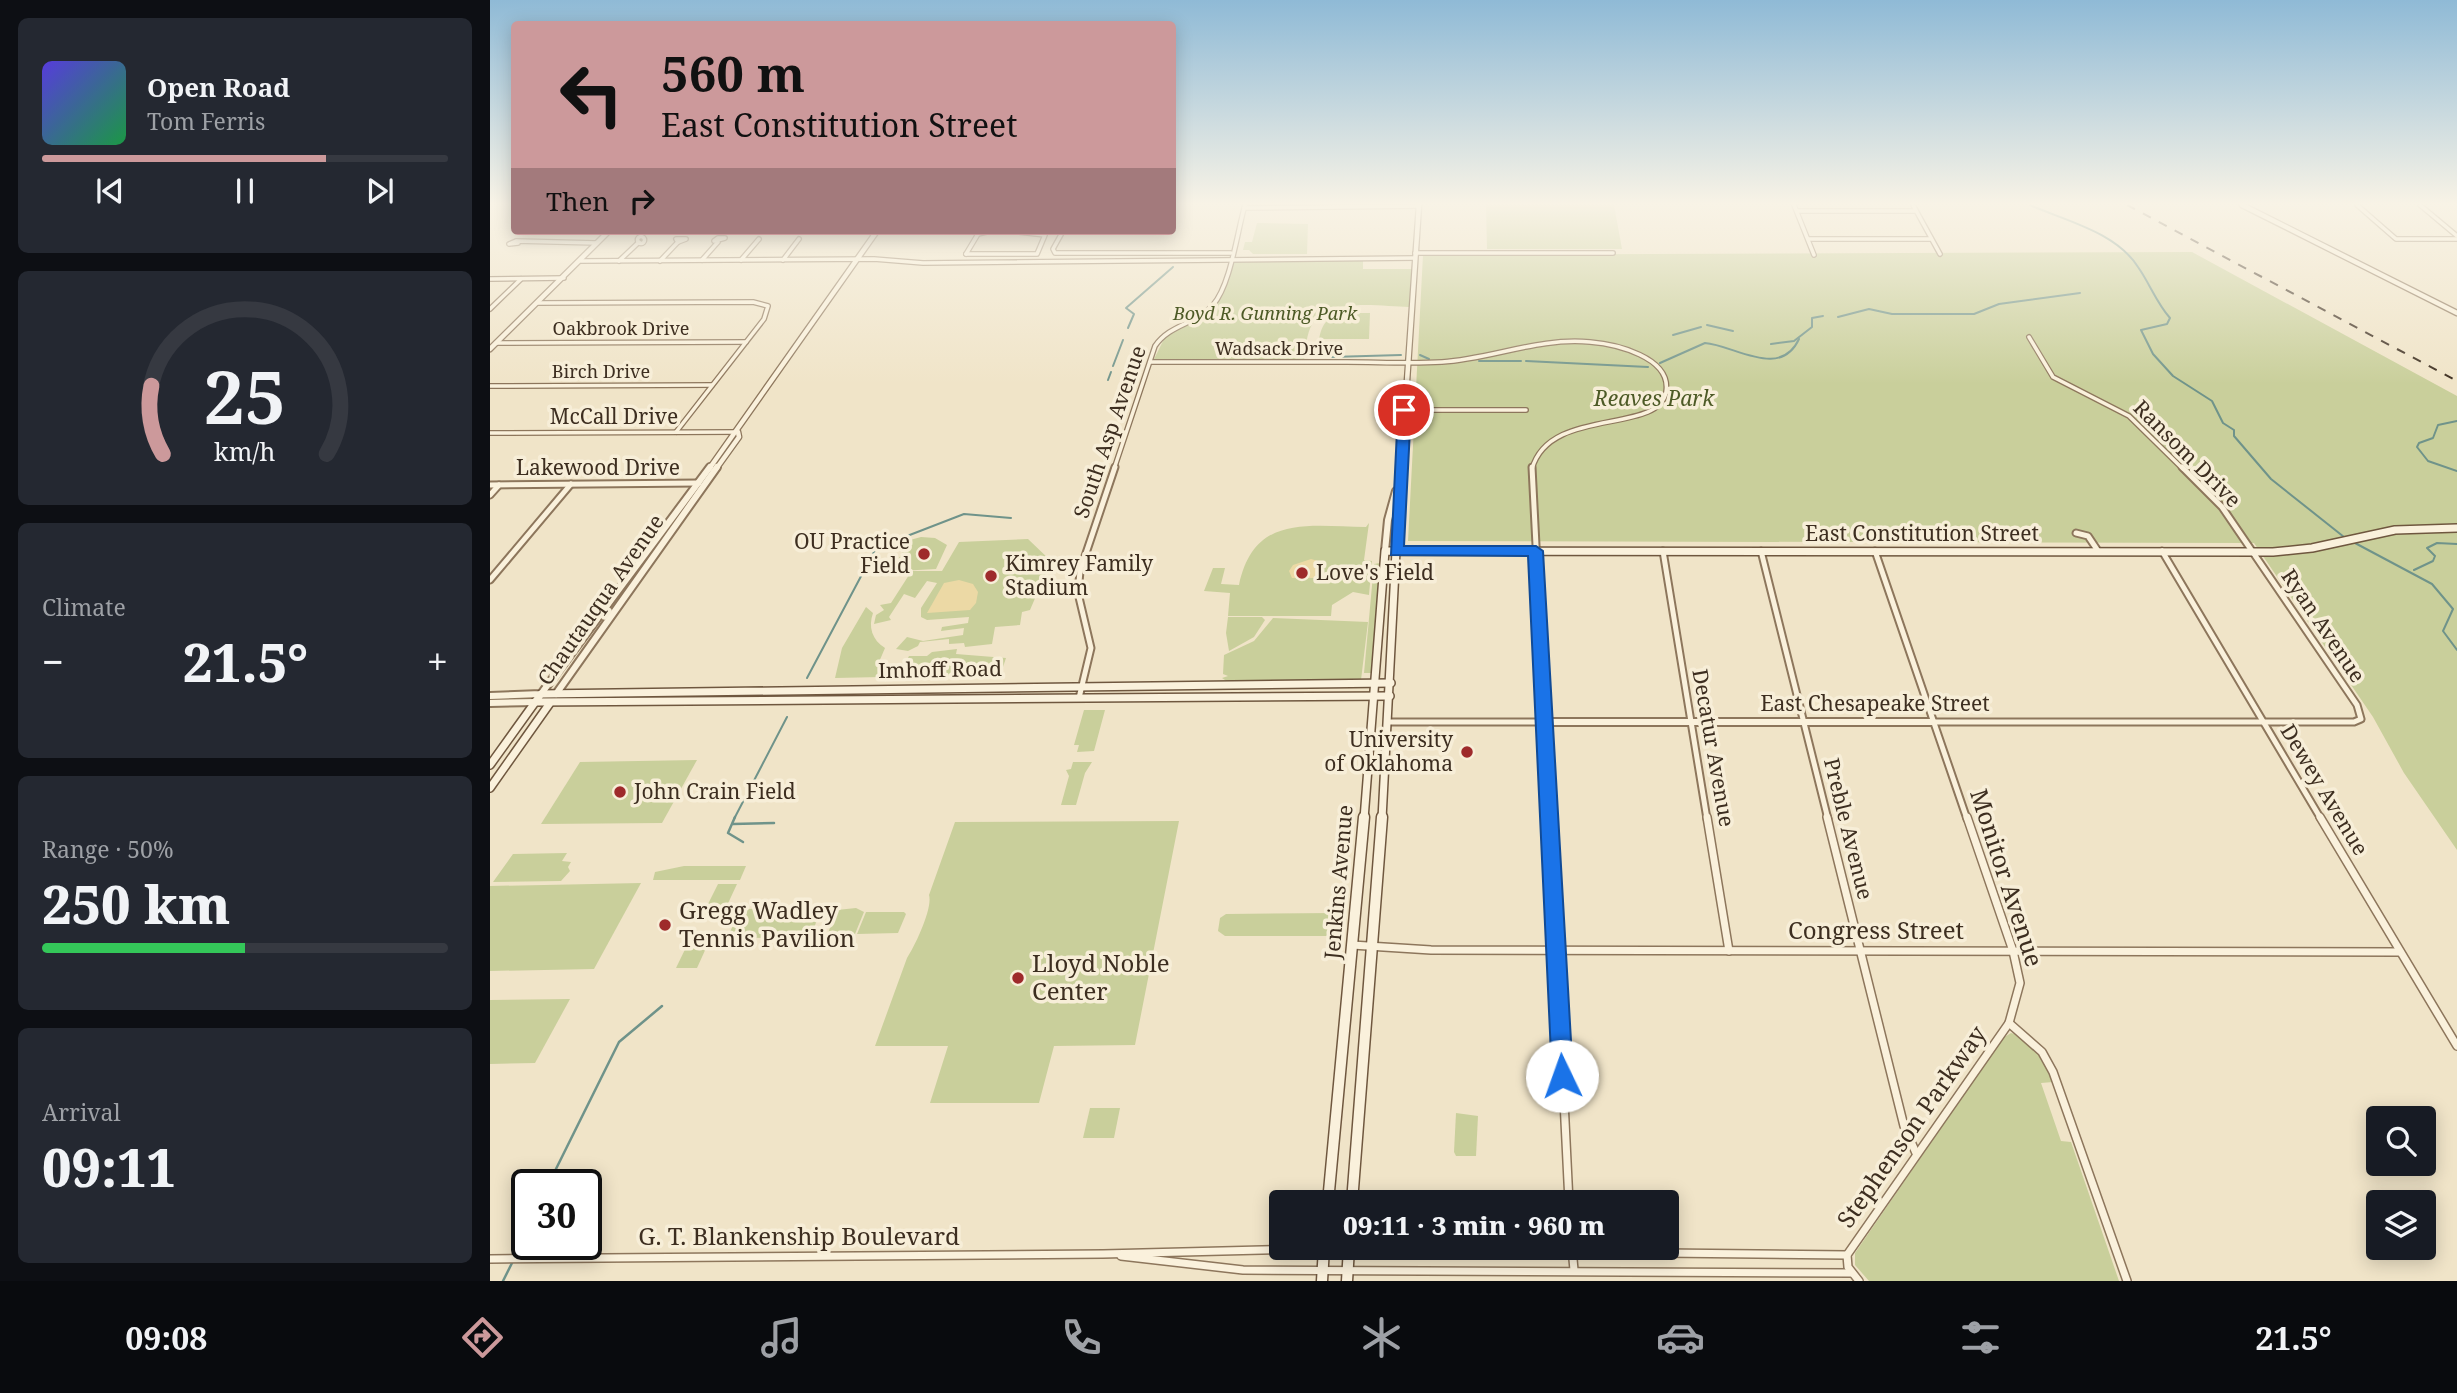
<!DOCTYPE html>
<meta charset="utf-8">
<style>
body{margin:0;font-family:"Noto Serif",serif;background:#242831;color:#f1f3f6;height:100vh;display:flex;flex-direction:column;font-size:26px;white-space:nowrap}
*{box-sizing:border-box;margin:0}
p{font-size:23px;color:#9ea1a6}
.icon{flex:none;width:38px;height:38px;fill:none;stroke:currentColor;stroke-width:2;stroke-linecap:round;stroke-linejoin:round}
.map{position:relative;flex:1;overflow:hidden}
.sheet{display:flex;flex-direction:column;gap:18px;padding:18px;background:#0d0f14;width:490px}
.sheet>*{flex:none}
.top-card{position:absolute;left:21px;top:21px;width:665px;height:214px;border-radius:7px;box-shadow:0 4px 18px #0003;background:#cc999b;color:#111;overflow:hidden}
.buttons{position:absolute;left:1876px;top:1106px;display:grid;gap:14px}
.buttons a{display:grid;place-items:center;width:70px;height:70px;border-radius:7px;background:#171b24;box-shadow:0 4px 18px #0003;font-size:35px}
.speed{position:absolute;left:21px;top:1169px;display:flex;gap:14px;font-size:35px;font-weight:700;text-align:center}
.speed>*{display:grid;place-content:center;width:91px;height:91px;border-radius:50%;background:#171b24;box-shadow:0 4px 18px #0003;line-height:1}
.speed .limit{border:4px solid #111;border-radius:10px;background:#fff;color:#111}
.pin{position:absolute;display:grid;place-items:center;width:60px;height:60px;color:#fff;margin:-30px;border:4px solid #fff;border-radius:50%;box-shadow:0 2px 7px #0007}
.me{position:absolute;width:77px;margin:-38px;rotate:357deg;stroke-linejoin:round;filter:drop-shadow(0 0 5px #0008)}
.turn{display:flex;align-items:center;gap:24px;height:147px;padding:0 35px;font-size:32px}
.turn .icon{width:91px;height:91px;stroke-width:2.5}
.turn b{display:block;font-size:49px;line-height:60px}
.then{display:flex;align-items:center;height:66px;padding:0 35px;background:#0003;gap:14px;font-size:26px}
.big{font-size:52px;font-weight:800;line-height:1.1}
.sheet .widget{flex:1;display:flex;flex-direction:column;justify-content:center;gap:10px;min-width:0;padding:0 24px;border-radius:10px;background:#242831}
.sheet .dial{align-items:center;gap:0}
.dial svg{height:182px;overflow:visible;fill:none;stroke:#363941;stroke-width:7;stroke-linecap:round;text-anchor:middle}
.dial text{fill:#f1f3f6;stroke:none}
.song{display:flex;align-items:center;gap:21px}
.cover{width:84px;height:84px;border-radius:10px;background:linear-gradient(135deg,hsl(250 70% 55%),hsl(140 70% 35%))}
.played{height:7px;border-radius:4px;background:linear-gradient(90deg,#cc999b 70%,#363941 70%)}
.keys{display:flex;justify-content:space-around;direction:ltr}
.heat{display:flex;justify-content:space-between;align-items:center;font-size:38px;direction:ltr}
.charge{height:10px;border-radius:5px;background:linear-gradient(90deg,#34c759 50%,#363941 0)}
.trip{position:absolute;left:779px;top:1190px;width:410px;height:70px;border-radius:7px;background:#171b24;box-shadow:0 4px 18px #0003;font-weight:800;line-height:70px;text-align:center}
.tabs{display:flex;height:112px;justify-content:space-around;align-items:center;background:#090b0e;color:#9ea1a6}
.tabs .icon{width:49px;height:49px}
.tabs .on{color:#cc999b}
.tabs b{font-size:32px;color:#f1f3f6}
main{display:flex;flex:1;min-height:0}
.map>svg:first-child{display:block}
</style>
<main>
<section class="sheet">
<div class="widget">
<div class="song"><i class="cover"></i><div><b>Open Road</b><p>Tom Ferris</p></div></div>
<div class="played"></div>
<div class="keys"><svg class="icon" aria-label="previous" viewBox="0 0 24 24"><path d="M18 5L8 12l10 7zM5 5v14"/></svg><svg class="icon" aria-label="pause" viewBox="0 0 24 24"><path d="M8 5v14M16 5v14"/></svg><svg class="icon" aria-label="next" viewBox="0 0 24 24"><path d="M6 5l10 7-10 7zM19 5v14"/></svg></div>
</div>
<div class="widget dial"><svg viewBox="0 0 100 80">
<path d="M14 69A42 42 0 1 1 86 69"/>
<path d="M14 69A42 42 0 0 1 9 39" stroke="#cc999b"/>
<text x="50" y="56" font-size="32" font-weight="700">25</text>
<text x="50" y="72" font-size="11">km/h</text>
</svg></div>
<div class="widget"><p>Climate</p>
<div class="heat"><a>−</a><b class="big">21.5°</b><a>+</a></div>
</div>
<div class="widget"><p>Range · 50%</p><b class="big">250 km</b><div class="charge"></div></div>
<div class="widget"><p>Arrival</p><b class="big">09:11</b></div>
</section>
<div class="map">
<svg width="1967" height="1281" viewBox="0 0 1967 1281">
<rect width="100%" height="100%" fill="#f0e4c8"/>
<!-- green -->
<g fill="#c9cf9b">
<polygon points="996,205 1124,205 1132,249 997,249"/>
<polygon points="767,223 818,224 817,254 763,254 759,250 753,250 755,242 762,242"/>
<polygon points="1702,252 1967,396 1967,850 1914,773 1883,717 1764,543 918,541 933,255"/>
<path d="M873,260V269H922L919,307C892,307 841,297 823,323C816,333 816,349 814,361H663L676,335L727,304L742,262Z"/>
<path d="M856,313H880L879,339H829C832,322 839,316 856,313Z"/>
<path d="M879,523L874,560L882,561L879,595L863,592L842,605L841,616H738L740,593L714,591L723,568H735L731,584L749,585C764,514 818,526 876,527Z"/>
<polygon points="431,537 445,538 457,545 446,569 409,571 452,571 469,542 538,539 561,561 540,610 532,612 530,625 505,627 502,644 475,647 474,643 459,644 459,639 430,642 428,646 418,651 406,649 417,637 433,641 473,635 474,628 451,631 452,627 478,623 479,617 437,620 431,617 431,608 447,583 437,581 425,598 414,594 399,617 401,620 384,624 386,615 394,610 390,605 401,603 419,575 406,573 401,576 408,570 403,568 420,540"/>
<polygon points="890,563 881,673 874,673 884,564"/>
<path d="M376,607L383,613C378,627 382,640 395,648L389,662L396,665L391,677L345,678L352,648Z"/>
<polygon points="738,617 772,617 775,620 764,637 739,651 736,633"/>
<polygon points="783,618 878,622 871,680 738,682 732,678 738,676 733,674 734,655 764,641"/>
<polygon points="467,649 466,654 516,658 510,676 401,677 406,665 416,662 419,656 437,656 442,652"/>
<polygon points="594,710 615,710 604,751 587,752 589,745 584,745"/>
<polygon points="207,760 172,823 51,824 90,762"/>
<polygon points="583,762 602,762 595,773 586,805 571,805 579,776 576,770 581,769"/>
<path d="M689,821L645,1045L564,1046L549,1103H440L458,1046H385L417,958C425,946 443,908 439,895L465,822Z"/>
<polygon points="77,853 72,861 81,862 78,867 80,871 71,881 3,882 23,854"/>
<polygon points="194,866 256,866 250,880 163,880 165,872"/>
<polygon points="151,883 104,969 0,971 0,886"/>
<polygon points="228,884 247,884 234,912 221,913 222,910 215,910"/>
<polygon points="331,908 321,937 318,939 237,937 252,909"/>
<polygon points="366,908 374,912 365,934 353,939 336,938 347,910"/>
<polygon points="376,912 414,912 416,914 408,933 367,934"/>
<polygon points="846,913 854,917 853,931 847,936 735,936 728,931 730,918 736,914"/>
<polygon points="222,935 207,968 186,968 201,937"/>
<polygon points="80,999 45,1063 0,1064 0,1000"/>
<path d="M1521,1033C1543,1038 1556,1062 1563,1082L1551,1083L1571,1141L1581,1142L1629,1281H1379L1365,1265V1253L1513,1038Z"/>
<polygon points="600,1108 630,1108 624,1138 593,1138"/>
<polygon points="966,1113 988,1116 986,1156 966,1156 964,1152"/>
</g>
<!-- sand -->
<g fill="#ecd9a5">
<polygon points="821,559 828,561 828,578 802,578 799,571 803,565"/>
<polygon points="469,580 483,584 488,592 486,603 480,610 437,613 454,583"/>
</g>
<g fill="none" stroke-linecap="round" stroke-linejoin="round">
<!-- stream-far1 -->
<g stroke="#6f938a" stroke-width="2">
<path d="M1540,205C1576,221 1626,232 1648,267C1660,284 1666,302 1680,318L1677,324L1651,330L1663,354L1683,376L1722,401L1733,423L1744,430V436L1781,479L1854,537"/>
<polyline points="1348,317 1379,309 1402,314 1484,314 1509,304 1590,293"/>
<polyline points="1217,325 1243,331"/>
<polyline points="638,328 644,314 636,308 683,267"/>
<polyline points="1183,335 1211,327"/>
<polyline points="1281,344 1304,341 1322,327 1322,318 1333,316"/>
<polyline points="930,355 939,359"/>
<polyline points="841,357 911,355"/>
<polyline points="989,361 1031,361"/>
<polyline points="1036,361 1158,367"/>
<path d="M1170,363L1215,343C1244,345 1290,380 1309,339"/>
<polyline points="623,366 633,340"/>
<polyline points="618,380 621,372"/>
<polyline points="1967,421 1948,425 1943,438 1929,443 1927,447 1938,461 1967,471"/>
<polyline points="1865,543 1942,584 1963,609 1953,631 1967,650"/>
<polyline points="1924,570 1943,561 1945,556 1937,548 1947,543 1967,544"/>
<polyline points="317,678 386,548 474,514 521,518"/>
<polyline points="263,787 297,787"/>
<polyline points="244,819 297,717"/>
</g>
<!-- stream -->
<g stroke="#6f938a" stroke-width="2.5">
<polyline points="245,817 238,833 253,842"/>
<polyline points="243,824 284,823"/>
<polyline points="58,1185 129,1042 172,1006"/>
<polyline points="26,1255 37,1230"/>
<polyline points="13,1281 22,1263"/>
</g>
<!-- minor-far2 casing -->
<g stroke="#8d765c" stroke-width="6">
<g id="minor-far2">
<polyline points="1304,205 1324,255"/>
<polyline points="1423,205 1450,254"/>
<polyline points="1867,205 1906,239 1967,239"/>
<polyline points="1930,205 1967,236"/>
<polyline points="754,208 929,206"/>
<polyline points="1307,211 1426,211"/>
<polyline points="573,231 563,249 565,253 741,253"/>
<circle cx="151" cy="240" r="3.5"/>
<polygon points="228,238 235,238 224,241"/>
<polygon points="186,239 196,239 188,242"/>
<polyline points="1318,239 1441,239"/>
<polyline points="28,243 19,244 26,241 107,243"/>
<polyline points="925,253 1123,253"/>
<polyline points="476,254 547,254 555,235 520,231"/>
<polyline points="476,254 488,234 501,231"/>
<polyline points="212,260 228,242"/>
<polyline points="251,260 269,239"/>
<polyline points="293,260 309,239"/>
<polyline points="91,261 384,259 433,263 925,258"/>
<polyline points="129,261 149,242"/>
<polyline points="170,261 188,242"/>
<polyline points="0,279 74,278"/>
<polyline points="48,303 263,302 278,306 274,319 186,432"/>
<polyline points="0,309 31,279"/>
<polyline points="1539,337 1563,377 1639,416 1693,469"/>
<polyline points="6,343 256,342"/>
<path d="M660,362C726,362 791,362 857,362C888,362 921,364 952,362C1002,359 1049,337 1100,342C1125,344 1182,357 1176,392C1169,435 1059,406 1042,469"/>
<polyline points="0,386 222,385"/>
<polyline points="914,410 1036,410"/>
<polyline points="0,433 248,432"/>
<path d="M624,469L665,346C680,324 707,324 723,305C741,284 747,232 755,205"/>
</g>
</g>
<!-- minor-far1 casing -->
<g stroke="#8d765c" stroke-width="9">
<g id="minor-far1">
<polyline points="1042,467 1060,819"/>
<polyline points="0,485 209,483"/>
<polyline points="0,495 9,485"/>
<polyline points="1586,533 1598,536 1608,551"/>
<polyline points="1173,551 1217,819"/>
<polyline points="1271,551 1338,819"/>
<polyline points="1385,551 1477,819"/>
<polyline points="1672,551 1831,819"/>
<polyline points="0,580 81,484"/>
<polyline points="589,698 601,648 588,593 590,571 625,467"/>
<polyline points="898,722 1056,722"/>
<polyline points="1443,722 1864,722 1871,719 1867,705 1732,507 1692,467"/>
</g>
</g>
<!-- minor casing -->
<g stroke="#8d765c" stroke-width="10">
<g id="minor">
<polyline points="1060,817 1079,1202"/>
<polyline points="1217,817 1239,951"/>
<polyline points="1337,817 1414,1126 1426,1153"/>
<polyline points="1830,817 1967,1046"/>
<polyline points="862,945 941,950 1910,952"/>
<polyline points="1519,1023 1552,1052 1563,1072 1637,1281"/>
<polyline points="1082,1248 1084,1270"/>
<polyline points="631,1256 753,1270 1362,1273"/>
<polyline points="0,1259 613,1254 814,1249 1357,1255"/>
<polyline points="1369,1281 1358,1267 1357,1255 1519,1023 1530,983 1523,951 1477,817"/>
</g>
</g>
<!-- tertiary-far1 casing -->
<g stroke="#8d765c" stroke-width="7">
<g id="tertiary-far1">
<polyline points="1752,205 1967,313"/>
<polyline points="0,349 119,231"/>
<polyline points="219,469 387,231"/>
<polyline points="226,469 249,437 248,432"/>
<polyline points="911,469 929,205"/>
</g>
</g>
<!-- tertiary casing -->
<g stroke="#8d765c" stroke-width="10">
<g id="tertiary">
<polyline points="895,551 898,520 906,491"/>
<polyline points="906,551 912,467"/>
<polyline points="66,694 227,467"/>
<polyline points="0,696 51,694 220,467"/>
<polyline points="0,703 45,702"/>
<polyline points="1056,722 1443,722"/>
</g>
</g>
<!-- secondary-far1 casing -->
<g stroke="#6f573f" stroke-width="10">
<g id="secondary-far1">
<polyline points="45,702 900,696"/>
<polyline points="0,765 51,694 901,683"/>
<polyline points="0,788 60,703"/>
<polyline points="874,819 895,551 1783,552 1822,548 1905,530 1967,528"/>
<polyline points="892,819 906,551"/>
</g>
</g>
<!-- secondary casing -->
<g stroke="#6f573f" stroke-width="13">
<g id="secondary">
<polyline points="838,1202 874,817"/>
<polyline points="862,1202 892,817"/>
<polyline points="832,1281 834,1248"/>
<polyline points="857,1281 859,1248"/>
</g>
</g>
<!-- minor-far2 -->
<use href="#minor-far2" stroke="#faf1dc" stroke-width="3.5"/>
<!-- minor-far1 -->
<use href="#minor-far1" stroke="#faf1dc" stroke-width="5"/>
<!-- minor -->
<use href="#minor" stroke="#faf1dc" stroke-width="7"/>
<!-- tertiary-far1 -->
<use href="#tertiary-far1" stroke="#faf1dc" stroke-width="4.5"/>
<!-- tertiary -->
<use href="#tertiary" stroke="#faf1dc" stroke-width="6"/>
<!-- secondary-far1 -->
<use href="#secondary-far1" stroke="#faf1dc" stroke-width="7"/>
<!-- secondary -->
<use href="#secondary" stroke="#faf1dc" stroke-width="10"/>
<!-- rail -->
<polyline stroke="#3d2e20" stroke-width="2" stroke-dasharray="9 9" stroke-linecap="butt" points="1637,205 1967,381"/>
</g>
<!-- sky -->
<linearGradient id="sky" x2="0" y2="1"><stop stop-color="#8fbad6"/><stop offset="0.53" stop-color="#f8f3e6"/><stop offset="1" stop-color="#f8f3e6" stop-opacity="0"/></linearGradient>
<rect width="1967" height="384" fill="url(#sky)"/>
<!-- route -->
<polygon fill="#1a73e8" stroke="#114b97" stroke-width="2" points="914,406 921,410 914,546 1046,546 1053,551 1083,1076 1080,1083 1072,1086 1065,1083 1062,1076 1038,556 901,555 908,410"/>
<!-- markers -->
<g fill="#9e2a2b" stroke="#f7eed8" stroke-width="2.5">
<circle cx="434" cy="554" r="7"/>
<circle cx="812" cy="573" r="7"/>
<circle cx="501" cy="576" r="7"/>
<circle cx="977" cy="752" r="7"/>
<circle cx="130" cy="792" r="7"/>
<circle cx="175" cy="925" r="7"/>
<circle cx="528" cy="978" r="7"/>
</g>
<g text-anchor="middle" stroke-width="7" stroke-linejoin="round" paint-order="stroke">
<!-- far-park labels -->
<g font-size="18" font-style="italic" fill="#4d5a26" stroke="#f7eed8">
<text x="775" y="320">Boyd R. Gunning Park</text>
</g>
<!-- far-street labels -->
<g font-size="18" fill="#3d2e20" stroke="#f7eed8">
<text x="131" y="335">Oakbrook Drive</text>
<text x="789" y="355">Wadsack Drive</text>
<text x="111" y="378">Birch Drive</text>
</g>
<!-- park labels -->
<g font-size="21" font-style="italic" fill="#4d5a26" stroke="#f7eed8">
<text x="1164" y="406">Reaves Park</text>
</g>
<!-- street labels -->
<g font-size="21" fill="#3d2e20" stroke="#f7eed8">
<text x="124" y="424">McCall Drive</text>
<text transform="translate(620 432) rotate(-71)" y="7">South Asp Avenue</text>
<text transform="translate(1697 454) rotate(45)" y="7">Ransom Drive</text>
<text x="108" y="475">Lakewood Drive</text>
<text x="1432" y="541">East Constitution Street</text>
<text transform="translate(111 600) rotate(-55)" y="7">Chautauqua Avenue</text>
<text transform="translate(1833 626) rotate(56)" y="7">Ryan Avenue</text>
<text transform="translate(450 670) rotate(-1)" y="7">Imhoff Road</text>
<text x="1385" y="711">East Chesapeake Street</text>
<text transform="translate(1223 748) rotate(80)" y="7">Decatur Avenue</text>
<text transform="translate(1834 790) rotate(59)" y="7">Dewey Avenue</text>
<text transform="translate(1358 829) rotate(76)" y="7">Preble Avenue</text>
<text transform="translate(849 882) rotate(-85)" y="7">Jenkins Avenue</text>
</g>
<!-- poi labels -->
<g font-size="21" fill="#3d2e20" stroke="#f7eed8" text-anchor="start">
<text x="420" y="549" text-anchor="end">OU Practice<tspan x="420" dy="24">Field</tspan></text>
<text x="515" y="571">Kimrey Family<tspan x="515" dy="24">Stadium</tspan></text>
<text x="826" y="580">Love's Field</text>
<text x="963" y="747" text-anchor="end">University<tspan x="963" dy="24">of Oklahoma</tspan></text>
<text x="144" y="799">John Crain Field</text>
</g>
<!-- near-street labels -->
<g font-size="24" fill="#3d2e20" stroke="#f7eed8">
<text transform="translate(1516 878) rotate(72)" y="8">Monitor Avenue</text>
<text x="1386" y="939">Congress Street</text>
<text transform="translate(1422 1127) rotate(-55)" y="8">Stephenson Parkway</text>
<text x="309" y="1245">G. T. Blankenship Boulevard</text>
</g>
<!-- near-poi labels -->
<g font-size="24" fill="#3d2e20" stroke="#f7eed8" text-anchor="start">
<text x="189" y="919">Gregg Wadley<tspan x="189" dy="28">Tennis Pavilion</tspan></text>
<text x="542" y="972">Lloyd Noble<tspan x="542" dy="28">Center</tspan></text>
</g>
</g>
</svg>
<div class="buttons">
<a><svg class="icon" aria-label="search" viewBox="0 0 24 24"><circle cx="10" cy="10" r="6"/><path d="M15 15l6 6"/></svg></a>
<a><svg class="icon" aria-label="layers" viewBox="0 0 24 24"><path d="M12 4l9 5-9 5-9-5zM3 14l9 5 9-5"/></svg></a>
</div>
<div class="speed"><div class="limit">30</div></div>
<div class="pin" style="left:914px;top:410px;background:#d93025"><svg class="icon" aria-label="arrive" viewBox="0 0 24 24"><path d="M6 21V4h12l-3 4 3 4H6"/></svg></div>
<svg class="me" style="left:1072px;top:1076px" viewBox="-20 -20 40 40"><circle r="19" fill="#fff"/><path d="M0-13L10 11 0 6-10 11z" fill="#1a73e8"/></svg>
<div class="trip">09:11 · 3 min · 960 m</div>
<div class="top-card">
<div class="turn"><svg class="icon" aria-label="left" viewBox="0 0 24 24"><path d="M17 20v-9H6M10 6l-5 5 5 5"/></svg><div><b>560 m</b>East Constitution Street</div></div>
<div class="then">Then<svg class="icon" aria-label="right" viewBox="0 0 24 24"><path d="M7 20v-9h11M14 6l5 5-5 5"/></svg></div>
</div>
</div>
</main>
<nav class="tabs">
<b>09:08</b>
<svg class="icon on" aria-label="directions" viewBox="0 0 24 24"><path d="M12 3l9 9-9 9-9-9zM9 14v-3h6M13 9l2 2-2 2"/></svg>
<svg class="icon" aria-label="music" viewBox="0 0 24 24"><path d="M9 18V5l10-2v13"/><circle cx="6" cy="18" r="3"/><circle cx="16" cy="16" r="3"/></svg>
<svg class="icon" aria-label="phone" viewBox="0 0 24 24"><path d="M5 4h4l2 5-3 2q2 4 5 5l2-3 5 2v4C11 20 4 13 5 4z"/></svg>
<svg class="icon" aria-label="climate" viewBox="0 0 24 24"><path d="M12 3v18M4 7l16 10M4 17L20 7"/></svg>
<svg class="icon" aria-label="car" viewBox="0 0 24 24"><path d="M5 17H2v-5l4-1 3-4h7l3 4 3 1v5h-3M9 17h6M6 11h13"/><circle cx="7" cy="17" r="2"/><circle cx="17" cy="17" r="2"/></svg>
<svg class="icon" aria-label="filters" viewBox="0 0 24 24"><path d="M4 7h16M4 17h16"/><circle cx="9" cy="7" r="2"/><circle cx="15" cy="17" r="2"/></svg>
<b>21.5°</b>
</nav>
